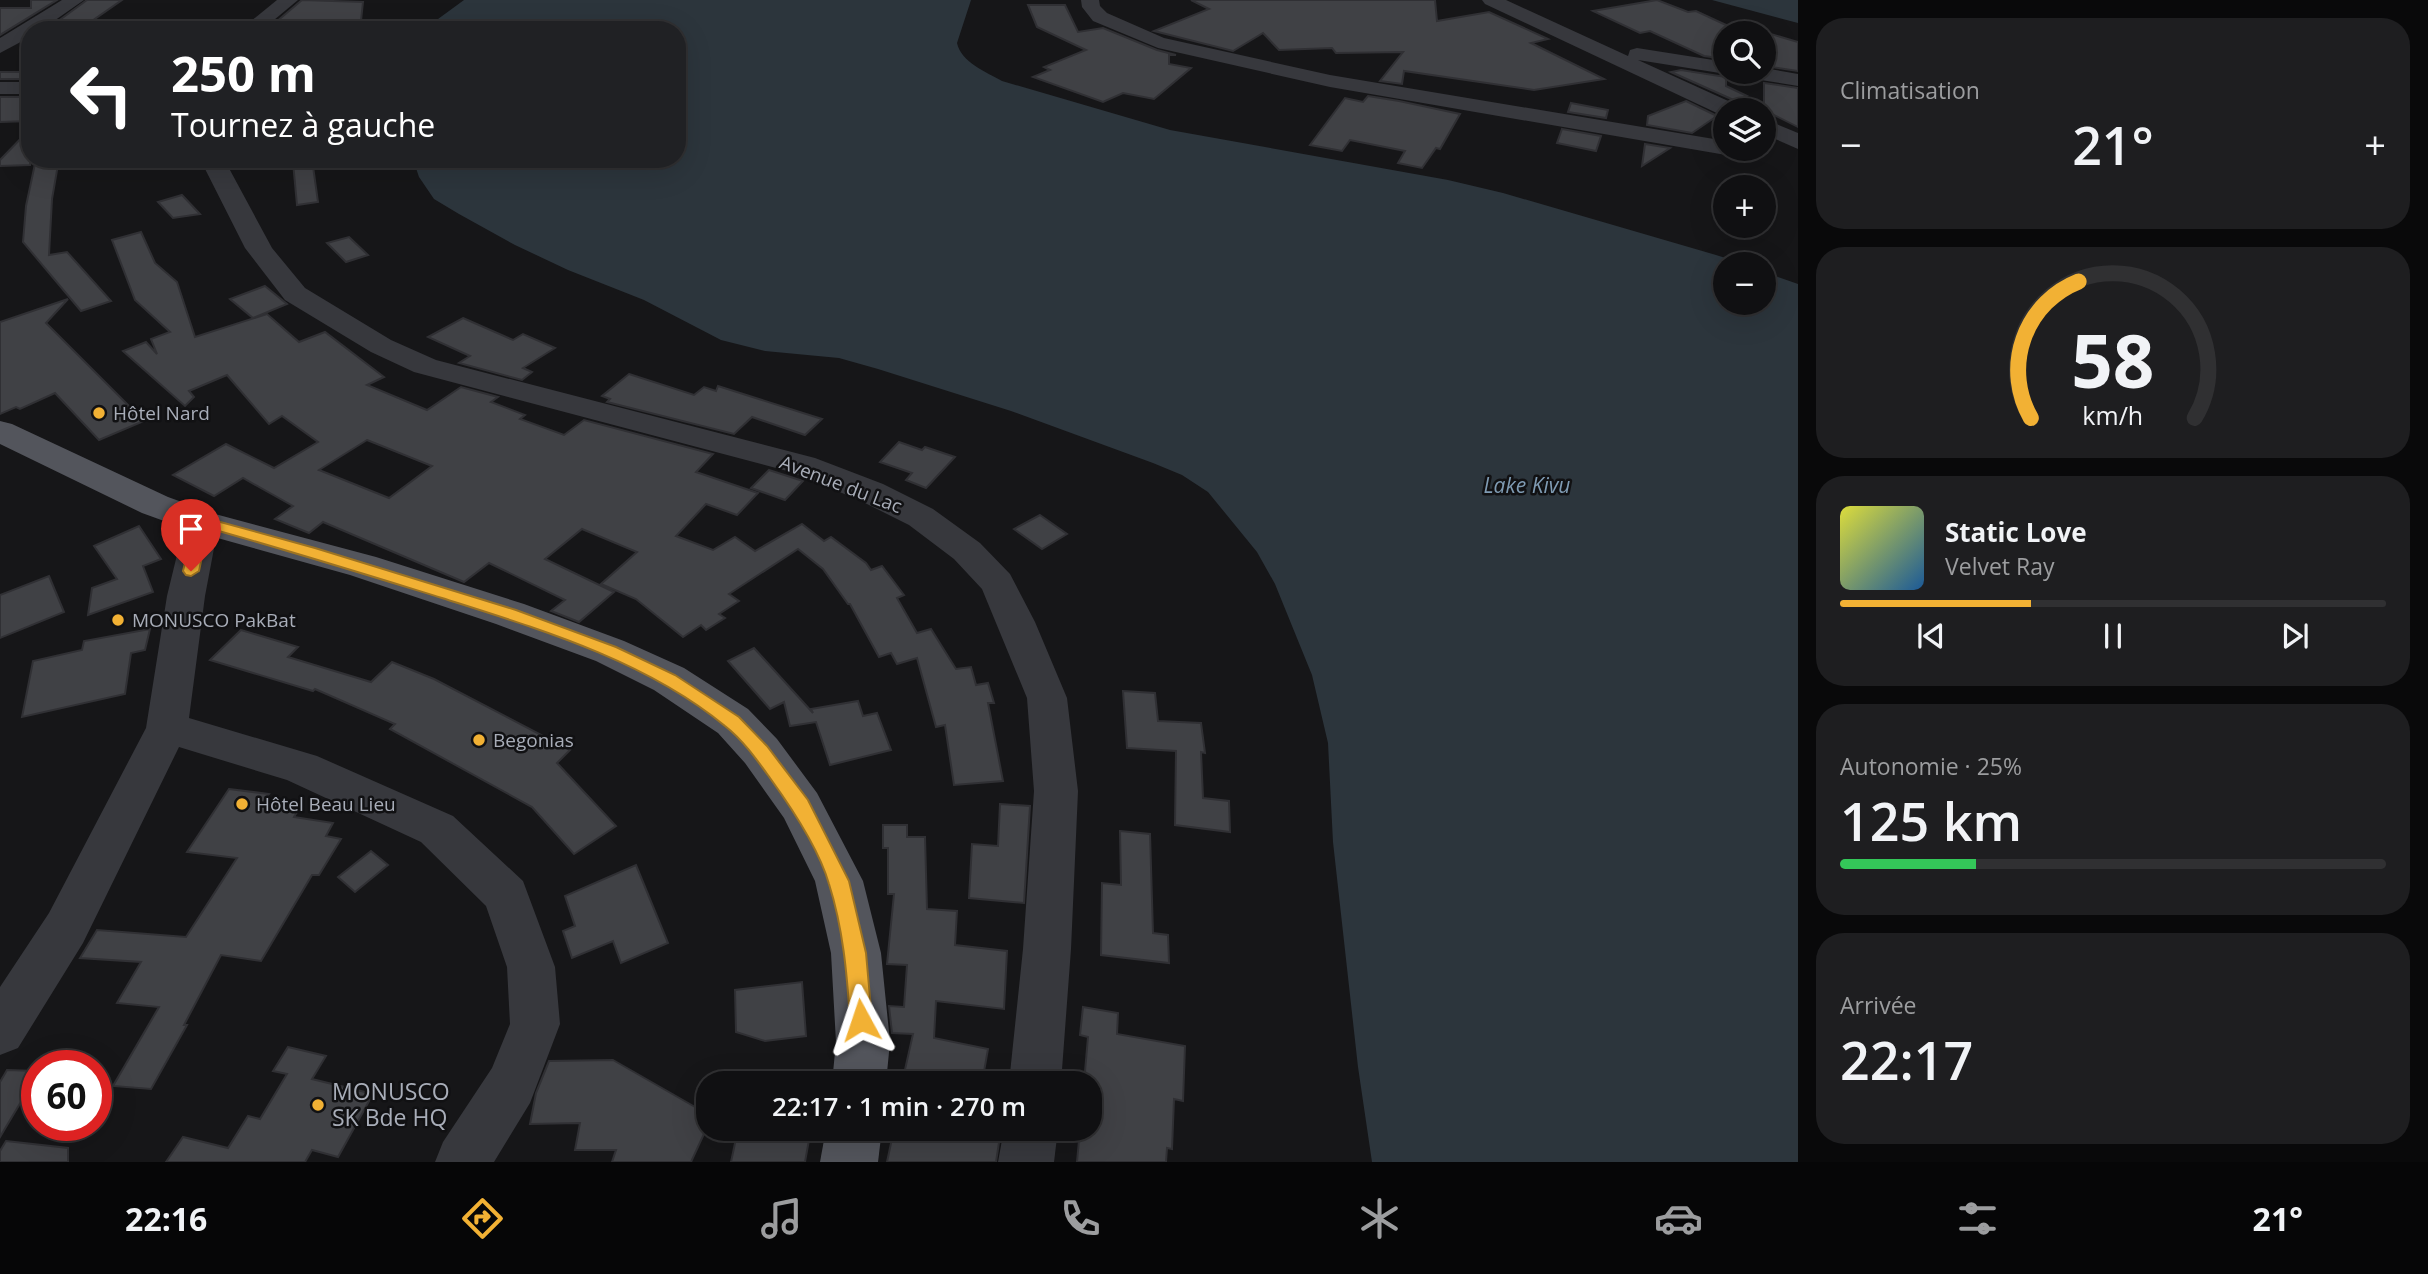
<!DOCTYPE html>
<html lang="fr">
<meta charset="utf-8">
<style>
body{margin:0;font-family:"Open Sans",sans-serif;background:#1e1e20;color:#f1f3f6;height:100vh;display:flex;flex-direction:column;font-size:26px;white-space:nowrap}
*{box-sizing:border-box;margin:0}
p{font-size:23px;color:#9c9d9f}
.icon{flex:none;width:38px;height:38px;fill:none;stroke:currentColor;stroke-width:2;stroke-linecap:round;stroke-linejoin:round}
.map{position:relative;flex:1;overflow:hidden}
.drawer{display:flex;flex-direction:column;gap:18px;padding:18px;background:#09090a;width:630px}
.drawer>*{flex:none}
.banner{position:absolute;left:21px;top:21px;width:665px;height:147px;border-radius:28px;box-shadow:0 7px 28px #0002,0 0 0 2px #303032;background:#202124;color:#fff;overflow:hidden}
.tools{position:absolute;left:1713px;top:21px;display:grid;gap:14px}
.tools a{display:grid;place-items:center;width:63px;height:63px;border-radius:50%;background:#101012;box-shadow:0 7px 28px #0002,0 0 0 2px #303032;font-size:35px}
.speed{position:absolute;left:21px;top:1050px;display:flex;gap:14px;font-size:35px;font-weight:700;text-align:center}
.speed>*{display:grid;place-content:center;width:91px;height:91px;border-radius:50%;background:#101012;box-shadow:0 7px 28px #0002,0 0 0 2px #303032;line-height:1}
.speed .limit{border:10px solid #d22;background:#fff;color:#111}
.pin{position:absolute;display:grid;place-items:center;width:60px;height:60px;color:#fff;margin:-72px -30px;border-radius:50% 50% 50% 0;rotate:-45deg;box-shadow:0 0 7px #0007}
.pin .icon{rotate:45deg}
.me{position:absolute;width:77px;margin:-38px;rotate:355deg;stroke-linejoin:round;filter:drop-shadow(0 0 5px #0008)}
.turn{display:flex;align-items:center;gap:24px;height:147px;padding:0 35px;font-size:32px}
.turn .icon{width:91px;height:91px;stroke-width:2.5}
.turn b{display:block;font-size:49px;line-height:60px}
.big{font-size:52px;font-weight:600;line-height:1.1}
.drawer .tile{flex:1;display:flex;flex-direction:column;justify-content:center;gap:10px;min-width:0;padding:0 24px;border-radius:28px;background:#1e1e20}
.drawer .dial{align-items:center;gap:0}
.dial svg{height:182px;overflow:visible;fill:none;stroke:#303032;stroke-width:7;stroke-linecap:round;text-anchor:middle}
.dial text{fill:#f1f3f6;stroke:none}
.song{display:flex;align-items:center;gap:21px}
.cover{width:84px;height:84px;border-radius:10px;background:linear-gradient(135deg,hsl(60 70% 55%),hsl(210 70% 35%))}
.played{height:7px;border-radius:4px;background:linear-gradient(90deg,#f2b134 35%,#303032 35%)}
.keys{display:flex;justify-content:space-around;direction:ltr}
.heat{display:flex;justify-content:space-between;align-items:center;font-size:38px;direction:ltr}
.charge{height:10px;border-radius:5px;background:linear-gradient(90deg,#34c759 25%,#303032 0)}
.trip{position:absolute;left:696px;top:1071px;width:406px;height:70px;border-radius:28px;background:#101012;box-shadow:0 7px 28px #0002,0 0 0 2px #303032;font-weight:600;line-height:70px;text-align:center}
.tab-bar{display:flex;height:112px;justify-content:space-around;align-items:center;background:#060607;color:#9c9d9f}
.tab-bar .icon{width:49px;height:49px}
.tab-bar .active{color:#f2b134}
.tab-bar b{font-size:32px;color:#f1f3f6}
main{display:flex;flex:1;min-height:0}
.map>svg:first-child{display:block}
</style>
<main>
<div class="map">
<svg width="1798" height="1162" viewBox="0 0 1798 1162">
<rect width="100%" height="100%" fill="#161618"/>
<!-- water -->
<g fill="#2c353c">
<path d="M464,0H971L957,43C961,62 986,72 1002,81L1170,130L1448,180L1503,193L1716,255L1744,264H1726V303H1764V272L1798,284V1162H1372L1358,1067L1333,842L1328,743L1312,675L1275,584L1257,552L1208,492L1182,475L1153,463L1011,411L878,369L839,358L765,351L721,340L644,300L568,270L515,245L459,214L434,199L419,177L413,159H677V30H423Z"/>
<polygon points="1712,0 1798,0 1798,23"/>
</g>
<!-- building -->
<g fill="#404145" stroke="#303034" stroke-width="2" fill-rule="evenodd">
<polygon points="31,0 57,0 0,35 0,8 31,8"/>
<polygon points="87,0 122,0 86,25 73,30 46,30"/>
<polygon points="302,0 363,2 360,30 269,28"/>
<polygon points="1191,0 1435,0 1437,21 1489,12 1548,39 1531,43 1604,79 1534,90 1404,71 1402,84 1380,81 1403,52 1336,53 1332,48 1279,50 1263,33 1233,51 1154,31 1209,9"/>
<polygon points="1657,0 1688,12 1696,11 1726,25 1726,59 1704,56 1650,31 1640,33 1593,11"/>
<polygon points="1028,5 1065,5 1078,32 1103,28 1157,50 1176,55 1169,55 1169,64 1191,68 1154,99 1123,93 1103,102 1033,77 1050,70 1044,67 1086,50 1037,27"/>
<polygon points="1764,32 1798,42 1798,71 1764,66"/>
<polygon points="1681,70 1726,77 1726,86 1747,96 1738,102 1671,72"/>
<rect x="0" y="72" width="30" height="7"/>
<polygon points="1764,83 1798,88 1798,127 1764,110"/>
<polygon points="1368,96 1399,101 1460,114 1440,149 1436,148 1422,168 1398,163 1405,151 1350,140 1342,151 1310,145 1345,98 1363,102"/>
<polygon points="0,97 30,97 30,121 0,122"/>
<polygon points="1686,101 1717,116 1692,133 1647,125 1648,116"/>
<polygon points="1571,103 1608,110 1606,118 1568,112"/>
<polygon points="30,129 30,165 0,166 0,160"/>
<polygon points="1562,129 1601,136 1596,151 1557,143"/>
<polygon points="1645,144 1670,148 1642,166"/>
<polygon points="36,159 59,159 52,199 49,255 67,252 111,301 81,311 23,242 26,206"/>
<polygon points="312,159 318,202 297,205 293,162"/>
<polygon points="182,195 200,214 173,218 158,202"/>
<path d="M141,232L155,263L177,282L195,337L267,314L299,342L325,332L384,377L367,385L427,410L461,387L498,397L491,402L525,415L520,419L564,435L584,420L713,454L696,472L758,493L737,515L706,504L676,536L713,550L735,537L755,551L802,524L824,541L831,537L866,563L871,570L882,566L904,595L897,598L917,633L931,629L956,669L971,667L976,685L988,683L994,703H988L1003,781L954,785L945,725L936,727L917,658L897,664L891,653L879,657L850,604H848L823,569L798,549L729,594L739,601L719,614L725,618L706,630L701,625L683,637L636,599L601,584L637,552L582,529L545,559L614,592L579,622L551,611L565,600L489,563L464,582L323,522L309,533L275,519L293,506L243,478L214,496L173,475L226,444L274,468L318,442L282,416L269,424L227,375L189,391L194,397L185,406L123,351L146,342L157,354L151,339L170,332L135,300L112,240ZM367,440L432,466L389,498L319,470Z"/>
<polygon points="349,237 368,255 346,262 327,243"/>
<polygon points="265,286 287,304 253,318 230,299"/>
<polygon points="68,299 46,323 144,421 99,440 55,393 20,409 16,407 0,414 0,322"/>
<polygon points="463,318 513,340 523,334 555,348 523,368 532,372 522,380 459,363 470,356 428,337"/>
<polygon points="629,374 694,395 704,387 716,391 718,386 822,419 805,435 752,417 734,434 607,402 610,399 602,396"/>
<polygon points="899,442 922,450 925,447 955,457 926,488 906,480 912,473 880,462"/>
<polygon points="769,470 803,481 785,500 751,488"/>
<polygon points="1040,515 1067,534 1042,549 1014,529"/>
<polygon points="139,526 161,559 143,566 153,592 88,615 92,588 117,579 94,546"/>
<polygon points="49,576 64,612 0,638 0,595"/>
<polygon points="150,629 145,650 131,653 125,694 22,717 33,661 82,650 84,641"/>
<polygon points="241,630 298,647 288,657 371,682 392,662 434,679 570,750 557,763 616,826 574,854 532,807 390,729 395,724 315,689 313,691 210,660"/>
<polygon points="754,648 813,713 811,709 858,701 863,716 877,713 891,750 830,765 816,722 790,726 784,702 770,709 728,661"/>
<polygon points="1123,691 1155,693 1158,721 1201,723 1205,753 1201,752 1203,798 1229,801 1230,832 1175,825 1176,751 1127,748"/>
<polygon points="229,789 269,794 263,802 300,807 294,817 333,823 326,836 341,839 319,875 312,875 261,961 221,955 184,1025 187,1025 151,1089 113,1086 159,1007 117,1003 141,962 80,958 97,930 186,937 237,858 187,852"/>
<polygon points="1000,804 1030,806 1024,903 969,898 972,844 998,846"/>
<polygon points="883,825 907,825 907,837 925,837 927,909 957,911 955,945 1007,951 1004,1009 936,1001 934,1038 988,1049 982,1083 902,1083 913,1034 892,1033 889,1006 904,1007 907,965 887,964 894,894 888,894 888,848 883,848"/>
<polygon points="1120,831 1150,834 1153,933 1168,935 1169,963 1101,955 1102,883 1121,885"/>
<polygon points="371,851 388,865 355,892 338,877"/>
<polygon points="636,865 668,943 621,963 613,941 572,958 563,931 575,926 565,896"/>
<polygon points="802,982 806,1036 765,1041 736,1032 735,990"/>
<polygon points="1083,1007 1118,1013 1117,1034 1185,1046 1183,1101 1174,1099 1172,1149 1167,1148 1166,1162 1077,1162 1080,1129 1090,1129 1090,1083 1084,1083 1088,1037 1080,1035"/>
<polygon points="288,1047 326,1056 312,1079 373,1094 338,1157 312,1150 305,1162 166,1162 183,1137 228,1148 248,1116 260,1119 287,1074 273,1071"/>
<polygon points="613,1060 709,1115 709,1123 691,1162 612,1162 616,1150 575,1150 580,1123 530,1124 536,1093 549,1061"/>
<polygon points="7,1070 37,1071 37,1075 0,1137 0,1082"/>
<polygon points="738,1129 811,1129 805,1162 731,1162"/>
<polygon points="894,1129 992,1129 991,1134 1000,1136 996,1162 887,1162"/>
<polygon points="6,1141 68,1148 68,1162 0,1162 0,1151"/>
</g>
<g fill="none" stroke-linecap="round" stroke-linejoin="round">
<!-- minor -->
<g fill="#37383d" fill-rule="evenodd">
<polygon points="62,0 84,0 41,30 30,30 30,37 0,53 0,38"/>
<polygon points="277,0 298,0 262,30 240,30"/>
<polygon points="1081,0 1099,0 1100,6 1107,13 1164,38 1330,75 1726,141 1726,149 1737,149 1734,153 1726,155 1330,87 1158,48 1093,21 1082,7"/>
<polygon points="1482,0 1506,0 1628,56 1630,50 1637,48 1726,62 1726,72 1733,72 1726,74 1638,60 1737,105 1740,110 1726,110 1726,116 1721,115 1485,4"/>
<polygon points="1764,68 1798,74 1798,86 1748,78 1741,76 1738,72 1764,72"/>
<rect x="0" y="82" width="30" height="12"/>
<polygon points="1764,119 1798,133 1798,149 1764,134"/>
<polygon points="200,159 224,159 272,248 305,288 391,340 436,360 815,458 883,484 933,509 980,543 1010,574 1035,622 1067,698 1078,791 1071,949 1061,1083 1009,1083 1023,949 1034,791 1027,698 982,589 954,559 909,525 859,500 791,472 414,372 371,352 285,300 245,248"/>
<polygon points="202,511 214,514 219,522 205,596 189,718 317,756 453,816 523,881 555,967 560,1024 530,1103 494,1162 435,1162 443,1142 492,1068 510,1024 507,967 486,906 421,842 287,780 179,747 83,943 18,1048 0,1055 0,987 49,913 146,728 167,596 185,522 190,514"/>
<polygon points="1004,1129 1058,1129 1054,1162 998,1162"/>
</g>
<!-- major -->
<g fill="#53555c" fill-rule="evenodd">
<polygon points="0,421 12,424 168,497 215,514 376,557 524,604 624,641 684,668 748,709 777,739 817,793 863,881 881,953 890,1042 886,1083 832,1083 836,1042 831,953 815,881 784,818 745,763 718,733 654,690 596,661 496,624 350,575 189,530 142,513 0,444"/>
<polygon points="826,1129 882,1129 878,1162 820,1162"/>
</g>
</g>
<!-- route -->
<path fill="#f2b134" stroke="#9d7322" stroke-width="2" d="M202,517L315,548L516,610L616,647L675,675L739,717L767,746L808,800L849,881L866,953L872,1020L869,1027L861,1030L853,1027L850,1020C847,974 843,928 829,884C819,849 791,807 770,778C757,760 743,740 725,726C645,660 539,629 442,598C364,574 287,550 208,528L199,571L191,576L186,575L183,571L195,522Z"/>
<!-- markers -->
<g fill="#f2b134" stroke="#111113" stroke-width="2.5">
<circle cx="99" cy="413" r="7"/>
<circle cx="118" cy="620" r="7"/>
<circle cx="479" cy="740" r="7"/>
<circle cx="242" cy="804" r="7"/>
<circle cx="318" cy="1105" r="7"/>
</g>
<g text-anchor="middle" stroke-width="5" stroke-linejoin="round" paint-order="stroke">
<!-- poi labels -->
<g font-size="19" fill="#a8adb8" stroke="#111113" text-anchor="start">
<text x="113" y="420">Hôtel Nard</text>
<text x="132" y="627">MONUSCO PakBat</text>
<text x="493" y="747">Begonias</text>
<text x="256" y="811">Hôtel Beau Lieu</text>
</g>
<!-- street labels -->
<g font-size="19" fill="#a8adb8" stroke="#111113">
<text transform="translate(841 484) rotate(21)" y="7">Avenue du Lac</text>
</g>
<!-- water labels -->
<g font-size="21" font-style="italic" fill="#7f9bb3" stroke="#111113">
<text x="1527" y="493">Lake Kivu</text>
</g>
<!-- near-poi labels -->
<g font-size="23" fill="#a8adb8" stroke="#111113" text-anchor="start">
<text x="332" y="1100">MONUSCO<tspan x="332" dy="26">SK Bde HQ</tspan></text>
</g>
</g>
</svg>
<div class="tools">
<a><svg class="icon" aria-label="search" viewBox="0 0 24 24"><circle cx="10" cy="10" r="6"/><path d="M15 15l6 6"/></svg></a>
<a><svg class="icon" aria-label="layers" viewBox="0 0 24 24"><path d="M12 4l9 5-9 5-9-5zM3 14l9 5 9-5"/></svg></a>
<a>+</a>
<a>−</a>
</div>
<div class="speed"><div class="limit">60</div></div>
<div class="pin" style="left:191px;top:571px;background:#d93025"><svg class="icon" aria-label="arrive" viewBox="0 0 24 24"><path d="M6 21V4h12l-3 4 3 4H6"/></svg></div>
<svg class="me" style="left:861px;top:1020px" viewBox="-20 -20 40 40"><path d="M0-17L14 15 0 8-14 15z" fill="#f2b134" stroke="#fff" stroke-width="4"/></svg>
<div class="trip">22:17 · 1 min · 270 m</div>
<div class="banner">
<div class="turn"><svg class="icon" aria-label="left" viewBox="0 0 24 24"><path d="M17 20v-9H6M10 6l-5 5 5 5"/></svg><div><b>250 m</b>Tournez à gauche</div></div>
</div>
</div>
<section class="drawer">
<div class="tile"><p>Climatisation</p>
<div class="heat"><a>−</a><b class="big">21°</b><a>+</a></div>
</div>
<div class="tile dial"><svg viewBox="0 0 100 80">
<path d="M14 69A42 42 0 1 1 86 69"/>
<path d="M14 69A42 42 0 0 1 35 9" stroke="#f2b134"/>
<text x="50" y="56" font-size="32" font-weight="700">58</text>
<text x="50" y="72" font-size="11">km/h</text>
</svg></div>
<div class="tile">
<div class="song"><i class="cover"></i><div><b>Static Love</b><p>Velvet Ray</p></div></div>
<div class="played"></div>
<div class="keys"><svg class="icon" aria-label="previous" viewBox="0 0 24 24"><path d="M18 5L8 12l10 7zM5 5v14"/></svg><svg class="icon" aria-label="pause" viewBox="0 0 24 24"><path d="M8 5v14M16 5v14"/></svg><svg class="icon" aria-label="next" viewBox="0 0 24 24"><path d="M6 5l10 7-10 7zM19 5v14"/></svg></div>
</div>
<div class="tile"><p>Autonomie · 25%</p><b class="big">125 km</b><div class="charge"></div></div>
<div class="tile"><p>Arrivée</p><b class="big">22:17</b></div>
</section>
</main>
<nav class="tab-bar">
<b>22:16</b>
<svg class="icon active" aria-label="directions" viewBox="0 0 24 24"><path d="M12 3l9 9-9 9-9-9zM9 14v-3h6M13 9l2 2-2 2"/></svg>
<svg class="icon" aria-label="music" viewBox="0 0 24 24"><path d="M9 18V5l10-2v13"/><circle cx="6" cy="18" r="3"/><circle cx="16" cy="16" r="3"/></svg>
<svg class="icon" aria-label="phone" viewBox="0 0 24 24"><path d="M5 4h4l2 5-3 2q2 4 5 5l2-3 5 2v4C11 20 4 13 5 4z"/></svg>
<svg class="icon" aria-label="climate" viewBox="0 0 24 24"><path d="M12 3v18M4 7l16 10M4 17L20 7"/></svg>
<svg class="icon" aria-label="car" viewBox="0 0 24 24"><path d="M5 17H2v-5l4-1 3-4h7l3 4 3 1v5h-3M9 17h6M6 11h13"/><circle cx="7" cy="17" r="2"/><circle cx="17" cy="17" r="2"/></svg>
<svg class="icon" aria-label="filters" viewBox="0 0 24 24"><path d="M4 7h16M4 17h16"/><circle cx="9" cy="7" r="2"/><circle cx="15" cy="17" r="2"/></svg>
<b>21°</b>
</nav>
